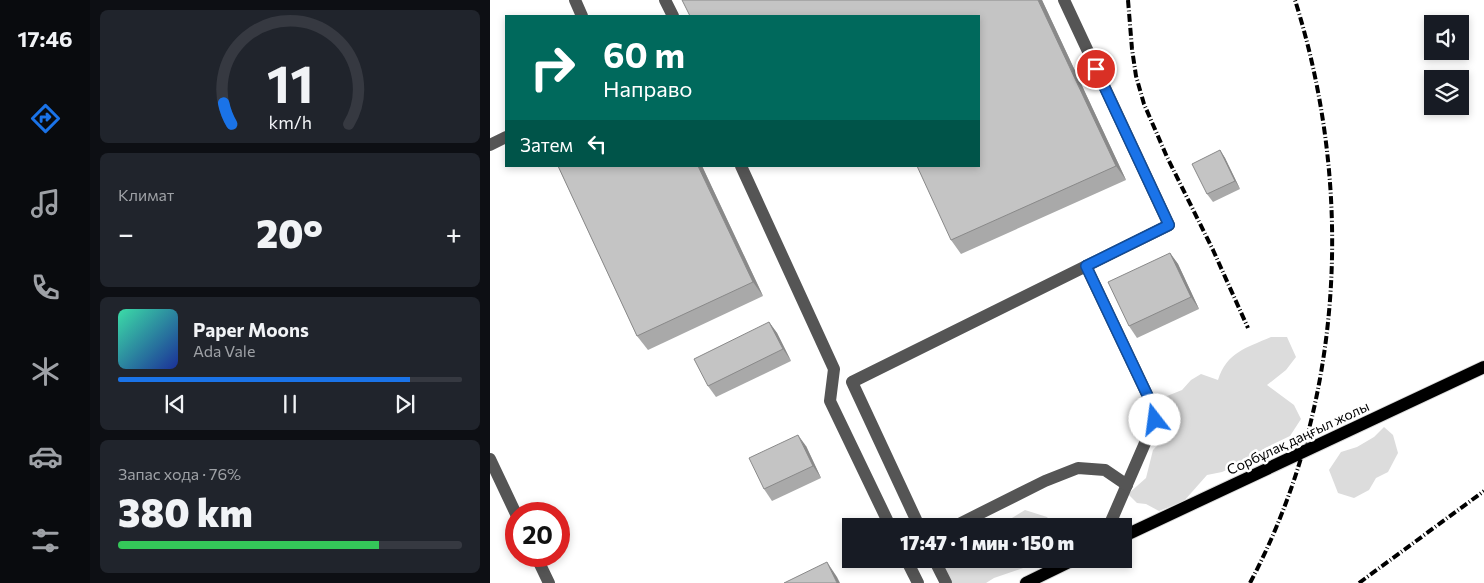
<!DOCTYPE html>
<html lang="ru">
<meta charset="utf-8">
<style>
body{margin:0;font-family:Commissioner,sans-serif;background:#20242c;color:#f1f3f6;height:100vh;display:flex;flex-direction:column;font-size:19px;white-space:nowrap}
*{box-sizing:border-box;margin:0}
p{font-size:16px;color:#9ea1a6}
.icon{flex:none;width:28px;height:28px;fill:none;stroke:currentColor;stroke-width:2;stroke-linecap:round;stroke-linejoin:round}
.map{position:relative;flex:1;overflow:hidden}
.drawer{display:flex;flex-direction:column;gap:10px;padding:10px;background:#0d0f14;width:400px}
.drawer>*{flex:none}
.top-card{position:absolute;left:15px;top:15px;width:475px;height:152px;border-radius:0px;box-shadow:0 2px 8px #0003;background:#00695c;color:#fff;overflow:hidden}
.tools{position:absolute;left:934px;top:15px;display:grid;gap:10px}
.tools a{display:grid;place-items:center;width:45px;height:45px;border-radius:0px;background:#171b24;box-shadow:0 2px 8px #0003;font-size:25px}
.speed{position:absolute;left:15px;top:502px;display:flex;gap:10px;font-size:25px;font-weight:700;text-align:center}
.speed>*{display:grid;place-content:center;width:65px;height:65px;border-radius:50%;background:#171b24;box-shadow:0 2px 8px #0003;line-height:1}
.speed .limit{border:8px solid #d22;background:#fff;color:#111}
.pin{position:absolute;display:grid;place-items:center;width:42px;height:42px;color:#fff;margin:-21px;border:2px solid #fff;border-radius:50%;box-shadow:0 1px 5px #0007}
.me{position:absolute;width:55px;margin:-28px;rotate:345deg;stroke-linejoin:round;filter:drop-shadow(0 0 4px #0008)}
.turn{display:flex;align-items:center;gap:18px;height:105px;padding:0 15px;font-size:22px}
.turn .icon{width:65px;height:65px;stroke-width:2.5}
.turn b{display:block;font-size:35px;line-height:42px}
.then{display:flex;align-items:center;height:48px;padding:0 15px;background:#0003;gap:10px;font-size:19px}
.big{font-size:38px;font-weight:800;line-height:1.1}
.drawer .tile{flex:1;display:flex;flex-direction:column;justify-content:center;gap:8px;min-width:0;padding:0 18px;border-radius:8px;background:#20242c}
.drawer .dial{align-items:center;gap:0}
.dial svg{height:130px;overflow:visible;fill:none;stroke:#363941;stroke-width:7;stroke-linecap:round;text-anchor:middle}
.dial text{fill:#f1f3f6;stroke:none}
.song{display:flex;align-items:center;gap:15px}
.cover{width:60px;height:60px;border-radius:8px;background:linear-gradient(135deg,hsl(160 70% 55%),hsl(230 70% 35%))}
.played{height:5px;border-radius:2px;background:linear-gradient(90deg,#1a73e8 85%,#363941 85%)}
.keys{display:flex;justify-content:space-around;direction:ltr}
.heat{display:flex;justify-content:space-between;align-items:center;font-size:28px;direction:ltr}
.charge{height:8px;border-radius:4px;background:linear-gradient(90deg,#34c759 76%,#363941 0)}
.trip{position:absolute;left:352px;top:518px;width:290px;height:50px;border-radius:0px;background:#171b24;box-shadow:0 2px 8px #0003;font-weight:800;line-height:50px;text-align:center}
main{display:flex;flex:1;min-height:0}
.tabs{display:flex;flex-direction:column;width:90px;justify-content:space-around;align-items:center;background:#090b0e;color:#9ea1a6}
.tabs .icon{width:35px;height:35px}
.tabs .on{color:#1a73e8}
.tabs b{font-size:22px;color:#f1f3f6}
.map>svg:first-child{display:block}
</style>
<main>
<nav class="tabs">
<b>17:46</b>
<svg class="icon on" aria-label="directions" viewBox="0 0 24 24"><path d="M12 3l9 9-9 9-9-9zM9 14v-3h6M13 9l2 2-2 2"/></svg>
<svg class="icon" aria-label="music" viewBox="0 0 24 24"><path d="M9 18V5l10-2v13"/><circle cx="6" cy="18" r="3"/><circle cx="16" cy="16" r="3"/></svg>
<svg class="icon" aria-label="phone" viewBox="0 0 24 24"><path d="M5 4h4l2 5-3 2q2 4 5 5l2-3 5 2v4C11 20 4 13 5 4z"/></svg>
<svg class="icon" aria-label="climate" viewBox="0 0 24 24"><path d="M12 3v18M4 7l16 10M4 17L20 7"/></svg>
<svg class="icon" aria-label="car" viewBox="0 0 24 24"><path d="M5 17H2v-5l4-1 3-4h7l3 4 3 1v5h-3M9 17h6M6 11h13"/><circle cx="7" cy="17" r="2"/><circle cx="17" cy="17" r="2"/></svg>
<svg class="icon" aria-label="filters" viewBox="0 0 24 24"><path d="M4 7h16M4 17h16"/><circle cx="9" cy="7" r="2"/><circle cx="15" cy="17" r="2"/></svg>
</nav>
<section class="drawer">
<div class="tile dial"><svg viewBox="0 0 100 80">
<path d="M14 69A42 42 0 1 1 86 69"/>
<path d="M14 69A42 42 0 0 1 9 56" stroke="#1a73e8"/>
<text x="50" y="56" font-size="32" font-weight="700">11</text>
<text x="50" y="72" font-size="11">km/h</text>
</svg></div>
<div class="tile"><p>Климат</p>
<div class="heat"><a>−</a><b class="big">20°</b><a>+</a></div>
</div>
<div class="tile">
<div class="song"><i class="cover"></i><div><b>Paper Moons</b><p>Ada Vale</p></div></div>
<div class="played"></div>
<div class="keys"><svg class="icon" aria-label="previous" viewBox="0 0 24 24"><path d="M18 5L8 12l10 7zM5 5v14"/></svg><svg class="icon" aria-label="pause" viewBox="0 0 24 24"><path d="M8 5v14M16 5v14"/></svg><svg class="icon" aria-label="next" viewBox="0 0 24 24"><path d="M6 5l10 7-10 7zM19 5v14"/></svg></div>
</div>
<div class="tile"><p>Запас хода · 76%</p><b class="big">380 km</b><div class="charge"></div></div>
</section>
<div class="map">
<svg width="994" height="583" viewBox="0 0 994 583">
<rect width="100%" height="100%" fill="#fff"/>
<!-- green -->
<g fill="#dcdcdc">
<path d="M781,337H797L806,357L796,370L777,385L804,405L811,419L800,436L775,448L757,461L732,472L717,475L694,501L669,511L656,504L647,503L638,494L656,478L663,450L676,436L683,433L682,421L673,414L667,405L677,396L692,390L701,380L711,374L728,380C737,352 756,348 781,337Z"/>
<polygon points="894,427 903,435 908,453 898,472 886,478 879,490 864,498 848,493 839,470 851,452 867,447 884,437"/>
<polygon points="535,510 557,517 564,526 509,526"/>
<polygon points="454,559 549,559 542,565 504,578 496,583 454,583 452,562"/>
</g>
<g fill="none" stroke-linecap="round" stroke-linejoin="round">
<!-- major casing -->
<g stroke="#dbdbdb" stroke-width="14">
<g id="major">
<polyline points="634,536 994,367"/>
<polyline points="536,583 585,559"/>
</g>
</g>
<!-- minor -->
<g stroke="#555" stroke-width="12">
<polyline points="85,0 92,16"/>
<polyline points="175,0 183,16"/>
<polyline points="0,145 16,137"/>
<polyline points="251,166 344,369 340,401 400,526"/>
<polyline points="596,266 663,407 665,420 619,526"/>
<polyline points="0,459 26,514"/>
<polyline points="467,525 555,481 588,468 615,470 637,485"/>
<polyline points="429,526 362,382 679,225 574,0"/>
<polyline points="46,556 59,583"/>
<polyline points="416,559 428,583"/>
<polyline points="444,559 456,583"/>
</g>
<!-- major -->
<use href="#major" stroke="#000" stroke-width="12"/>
<!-- rail -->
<g stroke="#000" stroke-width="4" stroke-dasharray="8 2.5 1 2.5" stroke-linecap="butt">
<polyline points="638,0 642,49 646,76 654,104 677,157 723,250 758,328"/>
<path d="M760,583C854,405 865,191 805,0"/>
<polyline points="869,583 994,491"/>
</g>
</g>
<!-- wall -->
<g fill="#a9a9a9">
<polygon points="192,0 552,0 636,180 471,254 461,240 489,16"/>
<polygon points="730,150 735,158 750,189 723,202 717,194"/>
<polygon points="68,166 212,166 273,296 158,350 147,336"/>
<polygon points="680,253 688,264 709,309 647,338 639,326"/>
<polygon points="279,322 287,333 301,361 226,397 218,386"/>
<polygon points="316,446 331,478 282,501 274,489"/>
</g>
<!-- shaded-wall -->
<g fill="#898989">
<polygon points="548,0 552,0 636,180 626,166"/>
<polygon points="730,150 735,158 750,189 745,181"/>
<polygon points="208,166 212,166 273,296 263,282"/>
<polygon points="680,253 688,264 709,309 701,297"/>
<polygon points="279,322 287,333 301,361 293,349"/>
<polygon points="308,435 316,446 331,478 323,466"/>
<polygon points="337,562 347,577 350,583 347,583"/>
</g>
<!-- building -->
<g fill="#c4c4c4" stroke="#898989">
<polygon points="192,0 548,0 626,166 461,240 427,166 489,166 489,16 200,16"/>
<polygon points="730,150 745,181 717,194 702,164"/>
<polygon points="68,166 208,166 263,282 147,336"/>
<polygon points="680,253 701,297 639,326 618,282"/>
<polygon points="279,322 293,349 218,386 204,359"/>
<polygon points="308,435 323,466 274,489 259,458"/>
<polygon points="337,562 347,583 294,583"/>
</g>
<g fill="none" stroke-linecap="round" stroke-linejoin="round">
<!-- route casing -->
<g stroke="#114b97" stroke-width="12">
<polyline id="route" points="606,69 679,225 596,266 663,407 665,420"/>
</g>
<!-- route -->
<use href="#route" stroke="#1a73e8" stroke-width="9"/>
</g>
<g text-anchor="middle" stroke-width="5" stroke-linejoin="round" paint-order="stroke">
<!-- street labels -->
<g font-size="14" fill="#000" stroke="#fff">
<text transform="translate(808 438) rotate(-25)" y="5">Сорбұлақ даңғыл жолы</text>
</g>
</g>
</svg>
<div class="tools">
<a><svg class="icon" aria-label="sound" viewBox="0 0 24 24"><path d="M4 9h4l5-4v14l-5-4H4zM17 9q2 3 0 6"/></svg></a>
<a><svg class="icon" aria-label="layers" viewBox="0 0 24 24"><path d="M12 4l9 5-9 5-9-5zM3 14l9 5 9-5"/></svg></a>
</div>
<div class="speed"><div class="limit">20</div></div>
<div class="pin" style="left:606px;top:69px;background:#d93025"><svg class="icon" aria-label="arrive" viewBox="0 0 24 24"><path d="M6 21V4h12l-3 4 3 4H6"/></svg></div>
<svg class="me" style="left:665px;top:420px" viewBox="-20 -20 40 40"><circle r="19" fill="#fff"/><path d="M0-13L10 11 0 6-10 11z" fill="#1a73e8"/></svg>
<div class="trip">17:47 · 1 мин · 150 m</div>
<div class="top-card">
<div class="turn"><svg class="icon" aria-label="right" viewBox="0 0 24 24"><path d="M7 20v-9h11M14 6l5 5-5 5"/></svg><div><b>60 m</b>Направо</div></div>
<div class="then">Затем<svg class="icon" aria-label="left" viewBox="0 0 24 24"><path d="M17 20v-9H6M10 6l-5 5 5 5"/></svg></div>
</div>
</div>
</main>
